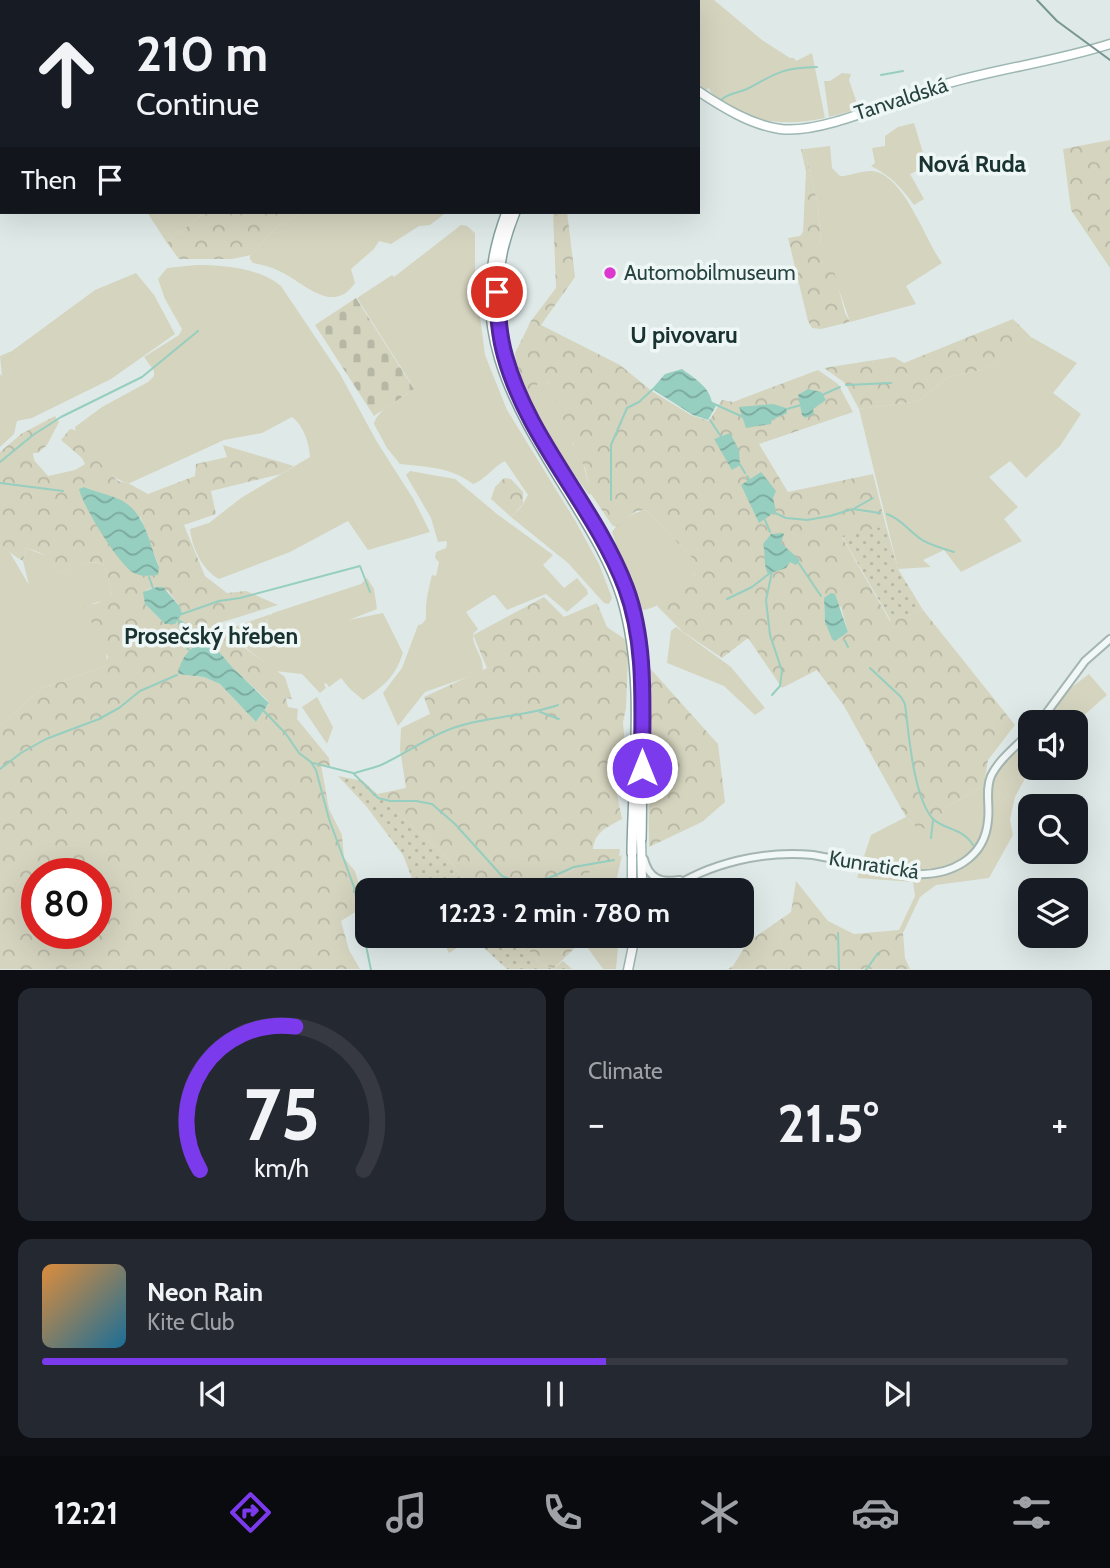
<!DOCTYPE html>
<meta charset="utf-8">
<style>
body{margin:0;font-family:Cabin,sans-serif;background:#242831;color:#f1f3f6;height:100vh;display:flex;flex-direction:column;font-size:26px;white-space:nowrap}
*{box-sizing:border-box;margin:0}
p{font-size:23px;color:#9ea1a6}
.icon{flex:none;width:38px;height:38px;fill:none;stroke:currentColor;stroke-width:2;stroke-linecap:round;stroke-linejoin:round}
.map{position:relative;height:970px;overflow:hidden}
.drawer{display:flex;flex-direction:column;gap:18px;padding:18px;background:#0d0f14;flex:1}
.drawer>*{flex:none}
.banner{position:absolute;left:0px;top:0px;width:700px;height:214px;box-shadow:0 7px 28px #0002;background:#171b24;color:#f1f3f6;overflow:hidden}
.tools{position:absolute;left:1018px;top:710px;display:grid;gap:14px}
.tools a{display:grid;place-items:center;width:70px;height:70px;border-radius:14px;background:#171b24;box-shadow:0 7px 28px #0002;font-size:35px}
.speed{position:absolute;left:21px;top:858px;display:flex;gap:14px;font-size:35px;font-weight:700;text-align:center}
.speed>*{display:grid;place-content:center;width:91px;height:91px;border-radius:50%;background:#171b24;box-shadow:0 7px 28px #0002;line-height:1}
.speed .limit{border:10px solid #d22;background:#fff;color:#111}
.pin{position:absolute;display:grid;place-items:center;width:60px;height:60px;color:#fff;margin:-30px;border:4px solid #fff;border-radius:50%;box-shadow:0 2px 7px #0007}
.me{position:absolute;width:77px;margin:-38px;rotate:0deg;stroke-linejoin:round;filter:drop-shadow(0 0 5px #0008)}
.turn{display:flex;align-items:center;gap:24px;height:147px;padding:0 21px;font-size:32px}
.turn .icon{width:91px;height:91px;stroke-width:2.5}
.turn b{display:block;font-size:49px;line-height:60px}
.then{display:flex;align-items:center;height:66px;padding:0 21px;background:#0003;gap:14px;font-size:26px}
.big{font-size:52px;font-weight:700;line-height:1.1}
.drawer .widget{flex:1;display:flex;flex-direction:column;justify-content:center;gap:10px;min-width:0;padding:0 24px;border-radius:14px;background:#242831}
.drawer .dial{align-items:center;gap:0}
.dial svg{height:182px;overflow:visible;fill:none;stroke:#363941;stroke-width:7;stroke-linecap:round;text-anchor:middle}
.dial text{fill:#f1f3f6;stroke:none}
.song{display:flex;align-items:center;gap:21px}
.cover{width:84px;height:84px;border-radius:10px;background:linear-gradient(135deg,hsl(30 70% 55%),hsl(200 70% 35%))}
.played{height:7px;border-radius:4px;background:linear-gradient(90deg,#7c3aed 55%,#363941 55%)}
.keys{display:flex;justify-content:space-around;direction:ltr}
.heat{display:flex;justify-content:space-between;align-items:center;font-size:38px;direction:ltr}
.drawer .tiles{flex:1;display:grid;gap:18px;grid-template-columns:1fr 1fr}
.widget:last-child{grid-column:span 2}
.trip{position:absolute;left:355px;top:878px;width:399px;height:70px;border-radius:14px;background:#171b24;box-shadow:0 7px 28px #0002;font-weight:700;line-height:70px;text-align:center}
.dock{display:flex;height:112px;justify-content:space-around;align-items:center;background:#090b0e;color:#9ea1a6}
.dock .icon{width:49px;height:49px}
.dock .current{color:#7c3aed}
.dock b{font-size:32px;color:#f1f3f6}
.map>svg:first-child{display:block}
</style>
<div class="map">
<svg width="1110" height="970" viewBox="0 0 1110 970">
<defs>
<pattern id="forest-crowns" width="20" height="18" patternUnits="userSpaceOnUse" patternTransform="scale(1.75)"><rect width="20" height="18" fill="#d5d4bf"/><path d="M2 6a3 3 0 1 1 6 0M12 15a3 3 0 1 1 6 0" fill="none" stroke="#b7b7a5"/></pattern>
<pattern id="cemetery-stones" width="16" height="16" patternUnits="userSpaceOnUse" patternTransform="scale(1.75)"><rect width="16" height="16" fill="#d5d4bf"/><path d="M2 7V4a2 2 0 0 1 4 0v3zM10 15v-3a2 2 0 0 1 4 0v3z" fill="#b7b7a5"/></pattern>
<pattern id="garden-dots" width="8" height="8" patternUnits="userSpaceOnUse" patternTransform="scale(1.75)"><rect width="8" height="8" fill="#d5d4bf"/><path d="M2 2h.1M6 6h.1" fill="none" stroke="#b7b7a5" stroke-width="1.8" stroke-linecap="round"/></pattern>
<pattern id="water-waves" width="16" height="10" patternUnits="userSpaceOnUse" patternTransform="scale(1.75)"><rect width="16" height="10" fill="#96cebf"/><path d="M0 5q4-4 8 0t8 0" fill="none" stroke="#7aa99d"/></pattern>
</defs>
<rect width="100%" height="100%" fill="#dfeae8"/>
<!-- green -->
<g fill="#d5d4bf">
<path d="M679,0H714L762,40L790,58H794L796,61L812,53L825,118C790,125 760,125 729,106C720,101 713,98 709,88L704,91L698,87V2Z"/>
<polygon points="842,73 851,74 849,80 859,109 829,117 824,81 830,81"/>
<path d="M914,123L927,166L910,174L924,199L914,205C901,187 891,176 871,166L875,163L872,148L885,146V136L898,127Z"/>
<path d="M830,146L832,168L840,176C851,176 862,170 873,171C904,175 925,240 942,263L906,286L916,304L850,322L826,252L821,245L818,205L804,149Z"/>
<polygon points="147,212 205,212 167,243"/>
<path d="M302,212H447L430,225L419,226L391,244L379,241L374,249L351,269L355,283C334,314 307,286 285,274C275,268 264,265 253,263L250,259V256L276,228Z"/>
<path d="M461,225L467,226L475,233V278L485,355L507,410L576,522L599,564L612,598L609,604L604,603L568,563L511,517L522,506L528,495L505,461C493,467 485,480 473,484C451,467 427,467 400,464L387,448L374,424C378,407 403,400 414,388L357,298L392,275L394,277Z"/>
<path d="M196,265C224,265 259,268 281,286L340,374L377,442L414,500L430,532L368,550L348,521L290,552L219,579C202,570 192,547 190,529L209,523L241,498L310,457C309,443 304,426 292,417L262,433L224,440L130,483C114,484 76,443 75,427L102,407L148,382L154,376V371L144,357L179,335L182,329L165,299L158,279L167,268Z"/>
<polygon points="136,273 154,295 175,334 111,379 32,418 17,421 14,434 0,447 0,374 2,376 0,356 12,351 95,290"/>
<polygon points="1031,337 1077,363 1053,393 1081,414 1060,446 1026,478 1010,461 989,477 1018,507 1004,519 1022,541 961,572 944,550 923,560 931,567 898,569 859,409 919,401 948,377 981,370 1017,353"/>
<path d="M539,382H546L550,384L559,404L573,445C586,459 584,478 593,493L589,495L560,454L531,404C527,394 530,388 539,382Z"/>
<path d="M410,471L455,479L497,514L553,555L543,565L564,588L577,578L587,590L588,594L567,612L546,594L507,610L495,595H493L466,612L478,629L473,634C472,648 486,658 482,672L425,692L398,726L383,693L402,668L418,625L422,624L426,619C425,603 428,591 432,575L436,576L439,562L435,558L436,552L446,548L447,543L446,541L438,542L431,518L406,475Z"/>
<path d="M646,510L698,564C695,584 663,606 644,610L637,606L612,532C619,521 633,512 646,510Z"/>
<path d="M0,545L9,551L29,585L23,561L26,548L49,557L58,573C74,571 89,555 105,566L112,595L106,600L91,604L106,651L107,663L104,667L42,688L0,726Z"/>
<path d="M367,578L374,589L377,609L349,620L383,613L403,653C395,677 384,686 363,700L350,689L341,678L329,687L326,683L324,684L326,688L320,693L302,674L275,671L229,634V629L266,619L268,623L267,618L273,613L361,584Z"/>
<polygon points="676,627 731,667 765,708 755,715 724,686 667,663 671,631"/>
<polygon points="1089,674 1107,695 1075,723 1044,723 1068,690"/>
<polygon points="317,697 333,727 327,744 302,707"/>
<polygon points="1031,736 1031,767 1015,797 1010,820 1013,835 989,878 936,885 920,897 903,933 899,930 915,896 913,882 857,878 871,835 906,817 915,826 939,818 945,808 984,785"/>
<polygon points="622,855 617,878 610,891 552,891 548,886 575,868 610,861"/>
<polygon points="579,936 619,936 616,969 603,969"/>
</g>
<!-- forest -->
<g fill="url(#forest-crowns)" fill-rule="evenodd">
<polygon points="1110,140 1110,268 1071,210 1063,149"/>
<polygon points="801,149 804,149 818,205 821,245 830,256 845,313 850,322 821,329 812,328 808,321 788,238 800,236 803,232 806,172"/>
<polygon points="205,212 302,212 276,228 251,255 232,259 179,259 167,243"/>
<path d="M553,212H567L575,277L541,325L620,365L653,392L691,415L709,421L722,400L733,402L818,370L838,384L853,412L759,444L788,492L873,474L886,526L842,537L890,621L923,610L1015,725L988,760L984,785L945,808L939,818L926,829L915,826L906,817L844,706L817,670L782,688L748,638L722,658L682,631L657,606L694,575L698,564L646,510L636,511L616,527L612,525L591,494L585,468L571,440L550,384L546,382H539L529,395L519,382L515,353L531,321L556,288ZM824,598L841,607L848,632L835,641L825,622Z"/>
<polygon points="1013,319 1031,337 1018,353 981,370 948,377 919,401 859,409 845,383 824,368 894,357 904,363"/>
<path d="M55,416L59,422L47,445L38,453H33L34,460L48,476L75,470L85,464L82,458L61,440L70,429L75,430L92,455L118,481L128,483L148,494L195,476L196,464L227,457L223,445L294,466L281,474L211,491L216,514L184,525L205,576L227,593L246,591L278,605L219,623L226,630L271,614L267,619L229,629V634L245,648L285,677L292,699L286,698L288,707L298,709L297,719L329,758L330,766L321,765L329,809L342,835L344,858L355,871L361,891L355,902L357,911L341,921L349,950L360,969H0V726L42,688L104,667L108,657L84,606L98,603L112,595L105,566C89,554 75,572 57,573C51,556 43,553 26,548L23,561C14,557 9,550 0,545V452L21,434ZM84,487L121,501L141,518L159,567ZM157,587L168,591L180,607L165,624L145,604L146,590ZM210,641L232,667L267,700L269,704L256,722L220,684L204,677L178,674C184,657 190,644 210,641ZM37,873H96V933H37Z"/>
<polygon points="504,478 511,479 523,492 523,504 511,517 491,499 495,487"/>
<path d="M544,597L564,617L597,603L607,627L626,640L628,658L626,708L623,722L625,747L616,769V789L622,819C608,827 595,831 593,849H620L619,857L582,876L574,868L549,886L552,891H475L447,858L377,794L406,788L400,749L401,728L430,714L424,697L487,668L473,635Z"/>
<polygon points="647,665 718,744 725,802 702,822 649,847"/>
<polygon points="796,881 828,921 854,934 899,930 903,933 905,958 910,969 728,969 733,966 748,942 791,912"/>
<polygon points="516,936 579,936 582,941 553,969 540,963"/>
</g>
<!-- cemetery -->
<polygon fill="url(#cemetery-stones)" points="356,298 414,389 374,416 315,325"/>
<!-- garden -->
<g fill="url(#garden-dots)">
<polygon points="886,526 898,569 923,610 891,621 842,536"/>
<polygon points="338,776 363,781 447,858 475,891 417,891 403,855 366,806"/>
<polygon points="440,936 516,936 540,963 553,969 563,961 572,969 507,969 473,938 449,953"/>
</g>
<!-- water -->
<g fill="url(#water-waves)">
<path d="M682,369C694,378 710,387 712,403L716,406L708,420L693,415L652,389L665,374Z"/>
<polygon points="808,389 821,392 826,400 813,409 814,414 805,418 802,415 798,395"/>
<polygon points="773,404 786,408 787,413 772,420 771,424 746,428 739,407"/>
<polygon points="730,433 739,450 740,465 732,470 714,439"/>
<polygon points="761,472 776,491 773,498 776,511 759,523 741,485"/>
<path d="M84,487C96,492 110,495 121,500C146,513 149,544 159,567L158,575C149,576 140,577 132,572C116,560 84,508 79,489Z"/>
<path d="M782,533L784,534L781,543L800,560L796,565L790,562L786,568L768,574C763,564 766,555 763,544L771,534Z"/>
<polygon points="157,587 163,587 180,607 182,614 175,624 165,624 145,604 143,592"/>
<polygon points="831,593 835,594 848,632 835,641 832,639 825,622 824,598"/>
<path d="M210,641L232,667L269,703L256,722L220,684L204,677L178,674C181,657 192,643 210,641Z"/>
</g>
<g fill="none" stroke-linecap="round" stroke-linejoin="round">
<!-- stream -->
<g stroke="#96cebf" stroke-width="2">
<polyline points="881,75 903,71"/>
<path d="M721,100C728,93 738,93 747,89C777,73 781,68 817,67"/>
<polyline points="846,385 891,383"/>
<polyline points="822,395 840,387"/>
<polyline points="710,402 743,417"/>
<polyline points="787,409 801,405"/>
<polyline points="710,420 722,438"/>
<polyline points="0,462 33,435 61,417 142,377 198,331"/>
<polyline points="739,463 745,473"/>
<polyline points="747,476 751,482"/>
<polyline points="0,483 63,491"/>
<polyline points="611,500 611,445 627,408 639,402 653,389"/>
<polyline points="855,508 873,498"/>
<polyline points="773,512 786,518 807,520 830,516 853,509 880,513"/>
<path d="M887,514C901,519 906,528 918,537C927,545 943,548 954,552"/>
<polyline points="765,520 770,532"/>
<polyline points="798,562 821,596"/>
<polyline points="149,577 153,588"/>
<polyline points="727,599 752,587 770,573"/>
<polyline points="182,614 219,601 240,598 360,566 370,592"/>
<polyline points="178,619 183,642"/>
<polyline points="180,621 207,640"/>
<polyline points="845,641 848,647"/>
<polyline points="184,644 189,650"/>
<path d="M870,668L901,697L905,704C909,735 913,794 932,818C943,830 962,827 973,845"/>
<polyline points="772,695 780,686 782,671 770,635 766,600 772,572"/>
<polyline points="262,709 286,734 299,753 311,762 316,770 329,819 354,887 371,970"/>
<polyline points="540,712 559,719"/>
<path d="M313,763L353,773L378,798L390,801H416L432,804L455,824L502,876C519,884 532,880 549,891"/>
<polyline points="0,769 21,753 46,739 99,719 119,708 140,691 177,675"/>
<path d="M355,773C364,770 373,768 381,765C406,754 427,737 453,728C488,716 524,717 558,705"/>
<polyline points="931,838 933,820"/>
<polyline points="503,879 508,891"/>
<polyline points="531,881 549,878 574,867 614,860"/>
<polyline points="838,933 839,970"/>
<polyline points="866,970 878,953"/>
</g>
<!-- minor casing -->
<g stroke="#a4b5b2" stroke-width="10">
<g id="minor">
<polyline points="1039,723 1085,661 1110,639"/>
<path d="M644,859C649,879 661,883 680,880"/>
<path d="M668,891C708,863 765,850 813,855L914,874C950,876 985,859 988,820C990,806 985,790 991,776C999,759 1018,745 1031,731"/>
</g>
</g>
<!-- major casing -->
<g stroke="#9db7b2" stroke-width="11">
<g id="major">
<polyline points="484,0 488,2"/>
<polyline points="62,2 65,0"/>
<polyline points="0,49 2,48"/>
<path d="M698,91C722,107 751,125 780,129C824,135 904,95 949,83C1002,68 1057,61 1110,44"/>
<polyline points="641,839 642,880 648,890"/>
<polyline points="629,891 632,883 632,853"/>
<polyline points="628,970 635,936"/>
</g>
</g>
<!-- highway casing -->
<g stroke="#85a29d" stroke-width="12">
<g id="highway">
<polyline points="669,0 669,2"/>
<polyline points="591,2 591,0"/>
<polyline points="631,2 632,0"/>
<polyline points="640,2 641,0"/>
<path d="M507,212C463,327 513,403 572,499C591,530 611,563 622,598C646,679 633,769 632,853"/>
<path d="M515,212C467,330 525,408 584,506C600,533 617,561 627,591C643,637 642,685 642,733C641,768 642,803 641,839"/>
</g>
</g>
<!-- minor -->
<use href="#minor" stroke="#f2f8f7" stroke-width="6"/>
<!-- major -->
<use href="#major" stroke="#fff" stroke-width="8"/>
<!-- highway -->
<use href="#highway" stroke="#fff" stroke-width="9"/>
<!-- tram -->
<g stroke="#779591" stroke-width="2">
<polyline points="1037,0 1057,21 1110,60"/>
<polyline points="56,2 59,0"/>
<polyline points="0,44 2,42"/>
</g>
</g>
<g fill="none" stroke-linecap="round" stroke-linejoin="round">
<!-- route casing -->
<g stroke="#51269a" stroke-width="18">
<path id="route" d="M497,292C498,314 499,335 505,356C528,440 595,506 626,588C647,644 642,709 642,768"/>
</g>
<!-- route -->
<use href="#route" stroke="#7c3aed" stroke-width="12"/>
</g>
<!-- markers -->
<circle fill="#dc37cf" stroke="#eff7f6" stroke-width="2.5" cx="610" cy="273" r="7"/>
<g text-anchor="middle" stroke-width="7" stroke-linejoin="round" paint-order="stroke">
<!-- street labels -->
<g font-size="21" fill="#26433f" stroke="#eff7f6">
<text transform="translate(901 99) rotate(-18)" y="7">Tanvaldská</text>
<text transform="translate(874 865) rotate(9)" y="7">Kunratická</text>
</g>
<!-- poi labels -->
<g font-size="21" fill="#26433f" stroke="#eff7f6" text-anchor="start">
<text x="624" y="280">Automobilmuseum</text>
</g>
<!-- neighbourhood labels -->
<g font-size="23" font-weight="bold" fill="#193331" stroke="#eff7f6">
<text x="972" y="172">Nová Ruda</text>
<text x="684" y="343">U pivovaru</text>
<text x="211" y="644">Prosečský hřeben</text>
</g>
</g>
</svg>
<div class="tools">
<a><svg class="icon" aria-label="sound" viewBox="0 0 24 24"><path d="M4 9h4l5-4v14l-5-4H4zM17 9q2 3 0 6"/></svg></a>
<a><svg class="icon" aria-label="search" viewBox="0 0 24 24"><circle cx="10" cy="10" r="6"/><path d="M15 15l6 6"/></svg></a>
<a><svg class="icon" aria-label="layers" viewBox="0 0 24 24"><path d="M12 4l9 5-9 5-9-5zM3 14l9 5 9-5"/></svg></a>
</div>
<div class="speed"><div class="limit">80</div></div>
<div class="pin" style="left:497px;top:292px;background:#d93025"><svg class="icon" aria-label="arrive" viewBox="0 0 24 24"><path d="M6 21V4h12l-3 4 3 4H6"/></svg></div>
<svg class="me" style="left:642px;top:768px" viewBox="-20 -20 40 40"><circle r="17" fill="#7c3aed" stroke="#fff" stroke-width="3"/><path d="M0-11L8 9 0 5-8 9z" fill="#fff"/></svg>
<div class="trip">12:23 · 2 min · 780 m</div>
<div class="banner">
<div class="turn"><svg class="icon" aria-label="ahead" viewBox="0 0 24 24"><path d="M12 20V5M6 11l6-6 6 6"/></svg><div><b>210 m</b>Continue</div></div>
<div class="then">Then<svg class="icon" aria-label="arrive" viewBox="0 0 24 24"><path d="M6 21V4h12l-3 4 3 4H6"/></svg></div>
</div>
</div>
<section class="drawer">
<div class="tiles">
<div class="widget dial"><svg viewBox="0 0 100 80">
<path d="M14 69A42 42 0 1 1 86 69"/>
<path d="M14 69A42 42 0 0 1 56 6" stroke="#7c3aed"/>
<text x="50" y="56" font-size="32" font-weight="700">75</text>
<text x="50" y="72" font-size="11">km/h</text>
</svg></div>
<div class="widget"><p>Climate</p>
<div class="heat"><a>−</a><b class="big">21.5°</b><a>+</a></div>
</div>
<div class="widget">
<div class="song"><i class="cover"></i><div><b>Neon Rain</b><p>Kite Club</p></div></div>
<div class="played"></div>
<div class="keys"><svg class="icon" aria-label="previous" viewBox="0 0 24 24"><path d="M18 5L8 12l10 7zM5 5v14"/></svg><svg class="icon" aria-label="pause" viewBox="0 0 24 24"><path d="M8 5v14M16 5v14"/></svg><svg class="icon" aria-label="next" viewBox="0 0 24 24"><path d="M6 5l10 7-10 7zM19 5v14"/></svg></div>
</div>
</div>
</section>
<nav class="dock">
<b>12:21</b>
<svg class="icon current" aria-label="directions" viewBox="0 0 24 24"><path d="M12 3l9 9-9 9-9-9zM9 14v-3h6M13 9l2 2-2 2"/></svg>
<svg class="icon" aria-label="music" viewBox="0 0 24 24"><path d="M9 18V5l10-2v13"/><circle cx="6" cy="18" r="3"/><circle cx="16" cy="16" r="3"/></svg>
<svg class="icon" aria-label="phone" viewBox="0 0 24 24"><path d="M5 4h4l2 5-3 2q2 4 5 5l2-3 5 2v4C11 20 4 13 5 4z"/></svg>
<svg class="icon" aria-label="climate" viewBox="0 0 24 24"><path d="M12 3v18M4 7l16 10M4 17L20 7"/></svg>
<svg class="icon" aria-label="car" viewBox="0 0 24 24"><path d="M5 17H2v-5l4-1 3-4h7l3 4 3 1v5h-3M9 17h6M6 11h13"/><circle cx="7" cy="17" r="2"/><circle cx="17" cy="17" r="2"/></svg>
<svg class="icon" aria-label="filters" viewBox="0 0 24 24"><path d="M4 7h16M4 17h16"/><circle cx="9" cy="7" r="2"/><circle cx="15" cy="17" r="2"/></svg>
</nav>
